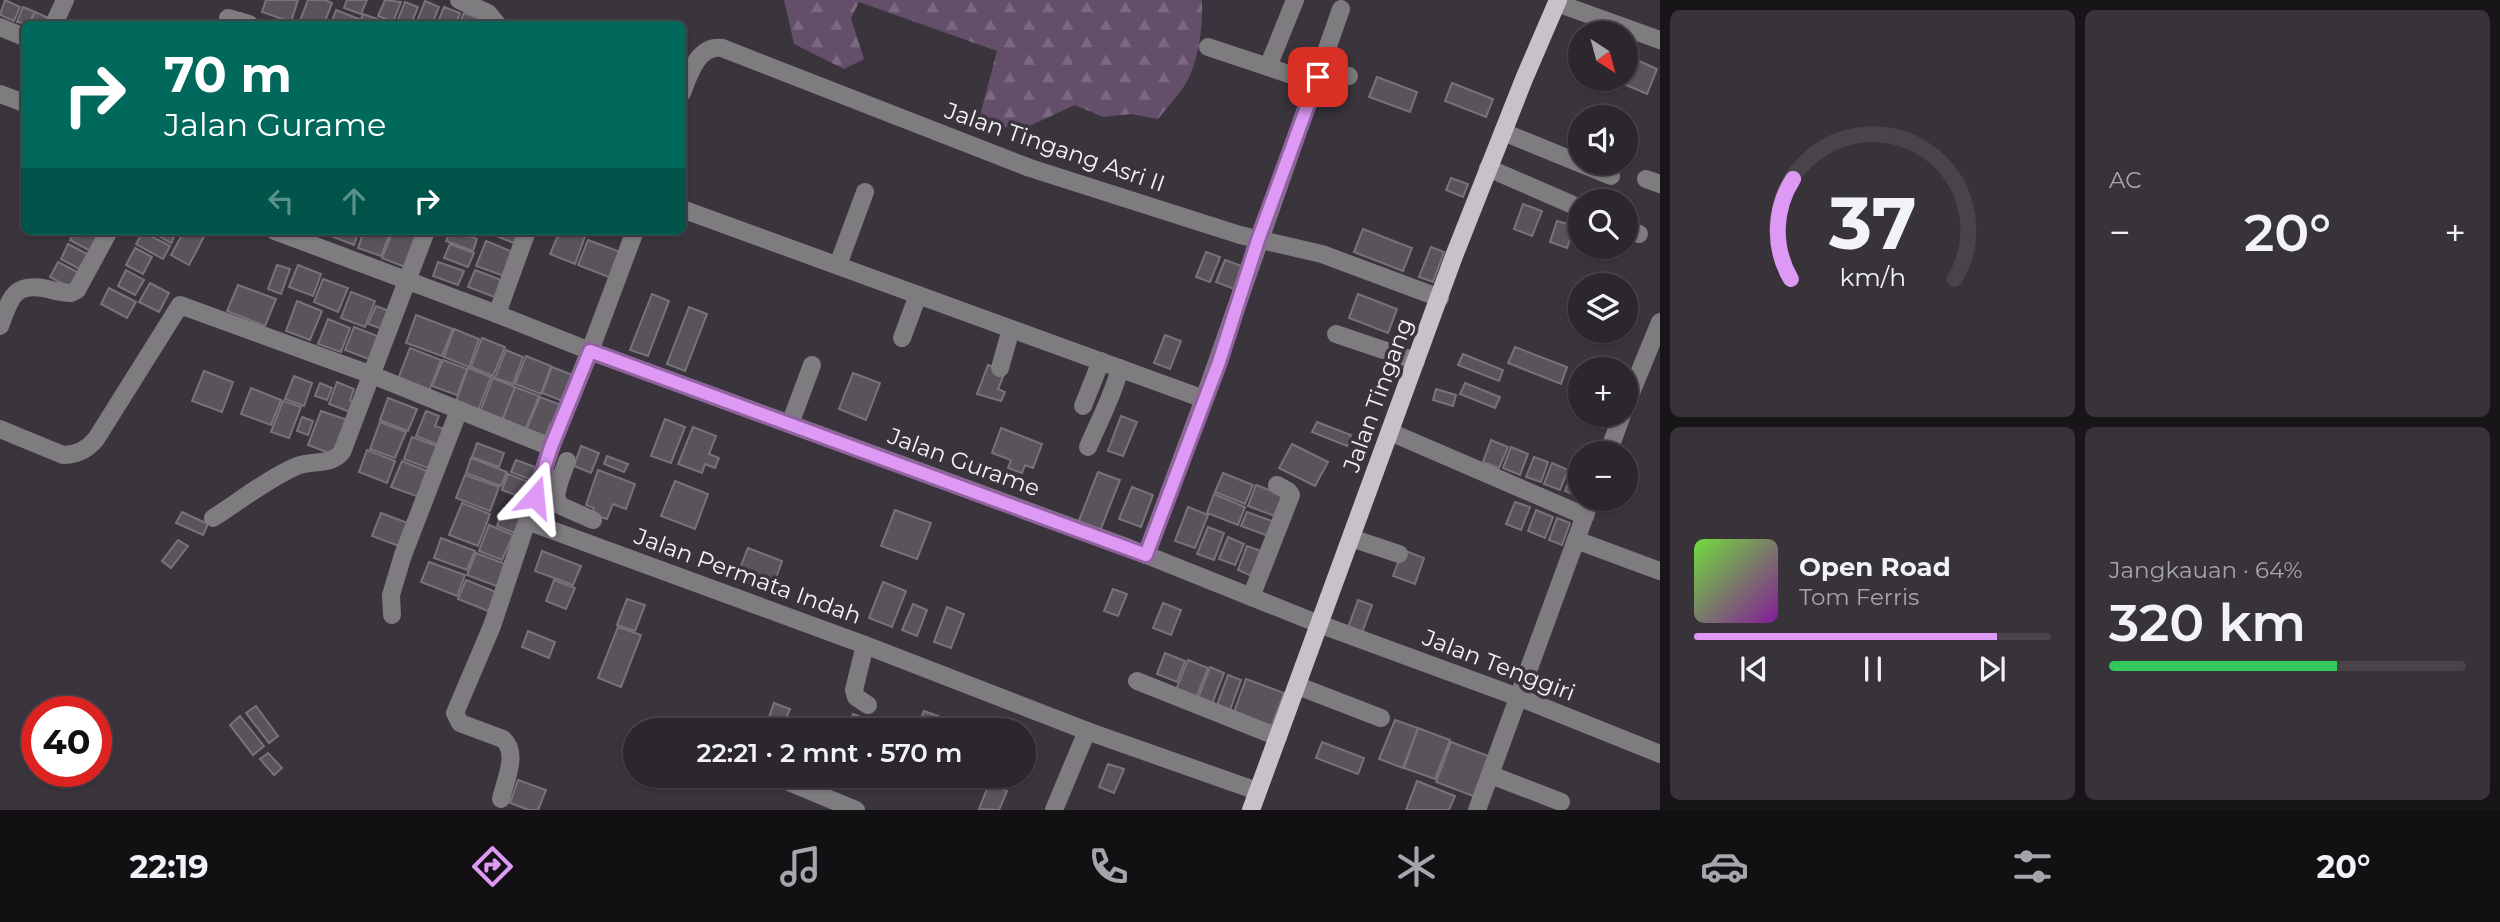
<!DOCTYPE html>
<html lang="id">
<meta charset="utf-8">
<style>
body{margin:0;font-family:Montserrat,sans-serif;background:#383339;color:#f1f3f6;height:100vh;display:flex;flex-direction:column;font-size:26px;white-space:nowrap}
*{box-sizing:border-box;margin:0}
p{font-size:23px;color:#a6a5aa}
.icon{flex:none;width:38px;height:38px;fill:none;stroke:currentColor;stroke-width:2;stroke-linecap:round;stroke-linejoin:round}
.map{position:relative;flex:1;overflow:hidden}
.sheet{display:flex;flex-direction:column;gap:10px;padding:10px;background:#181519;width:840px}
.sheet>*{flex:none}
.top-card{position:absolute;left:21px;top:21px;width:665px;height:214px;border-radius:10px;box-shadow:0 2px 5px #0004,0 0 0 2px #484449;background:#00695c;color:#fff;overflow:hidden}
.needle{width:46px;rotate:144deg}
.buttons{position:absolute;left:1568px;top:21px;display:grid;gap:14px}
.buttons a{display:grid;place-items:center;width:70px;height:70px;border-radius:50%;background:#2c272d;box-shadow:0 2px 5px #0004,0 0 0 2px #484449;font-size:35px}
.speed{position:absolute;left:21px;top:696px;display:flex;gap:14px;font-size:35px;font-weight:700;text-align:center}
.speed>*{display:grid;place-content:center;width:91px;height:91px;border-radius:50%;background:#2c272d;box-shadow:0 2px 5px #0004,0 0 0 2px #484449;line-height:1}
.speed .limit{border:10px solid #d22;background:#fff;color:#111}
.pin{position:absolute;display:grid;place-items:center;width:60px;height:60px;color:#fff;margin:-30px;border-radius:14px;box-shadow:0 4px 10px #0006}
.me{position:absolute;width:77px;margin:-38px;rotate:18deg;stroke-linejoin:round;filter:drop-shadow(0 0 5px #0008)}
.turn{display:flex;align-items:center;gap:24px;height:147px;padding:0 28px;font-size:32px}
.turn .icon{width:91px;height:91px;stroke-width:2.5}
.turn b{display:block;font-size:49px;line-height:60px}
.lanes{display:flex;align-items:center;height:66px;padding:0 28px;background:#0003;justify-content:center;gap:35px;direction:ltr}
.lanes .off{opacity:.35}
.big{font-size:52px;font-weight:600;line-height:1.1}
.sheet .card{flex:1;display:flex;flex-direction:column;justify-content:center;gap:10px;min-width:0;padding:0 24px;border-radius:10px;background:#383339}
.sheet .dial{align-items:center;gap:0}
.dial svg{height:182px;overflow:visible;fill:none;stroke:#484449;stroke-width:7;stroke-linecap:round;text-anchor:middle}
.dial text{fill:#f1f3f6;stroke:none}
.song{display:flex;align-items:center;gap:21px}
.cover{width:84px;height:84px;border-radius:10px;background:linear-gradient(135deg,hsl(100 70% 55%),hsl(290 70% 35%))}
.played{height:7px;border-radius:4px;background:linear-gradient(90deg,#dd99f4 85%,#484449 85%)}
.keys{display:flex;justify-content:space-around;direction:ltr}
.heat{display:flex;justify-content:space-between;align-items:center;font-size:38px;direction:ltr}
.charge{height:10px;border-radius:5px;background:linear-gradient(90deg,#34c759 64%,#484449 0)}
.sheet .tiles{flex:1;display:grid;gap:10px;grid-template-columns:repeat(2,1fr)}
.trip{position:absolute;left:623px;top:718px;width:413px;height:70px;border-radius:35px;background:#2c272d;box-shadow:0 2px 5px #0004,0 0 0 2px #484449;font-weight:600;line-height:70px;text-align:center}
.tab-bar{display:flex;height:112px;justify-content:space-around;align-items:center;background:#121012;color:#a6a5aa}
.tab-bar .icon{width:49px;height:49px}
.tab-bar .active{color:#dd99f4}
.tab-bar b{font-size:32px;color:#f1f3f6}
main{display:flex;flex:1;min-height:0}
.map>svg:first-child{display:block}
</style>
<main>
<div class="map">
<svg width="1660" height="810" viewBox="0 0 1660 810">
<defs>
<pattern id="forest-firs" width="22" height="20" patternUnits="userSpaceOnUse" patternTransform="scale(1.75)"><rect width="22" height="20" fill="#644f6b"/><path d="M5 1l3.5 6h-7zM16 11l3.5 6h-7z" fill="#7b6981"/></pattern>
</defs>
<rect width="100%" height="100%" fill="#3a343c"/>
<!-- forest -->
<path fill="url(#forest-firs)" d="M784,0H1202C1203,24 1200,50 1191,73C1185,89 1169,105 1158,119L1131,114L1103,117L1075,105L1027,127H977L997,51L859,2L851,18L864,59L844,69L794,44Z"/>
<!-- building -->
<g fill="#59535b" stroke="#78727a" stroke-width="2">
<polygon points="5,0 20,7 14,21 0,15"/>
<polygon points="266,0 298,0 291,22 262,12"/>
<polygon points="308,0 325,0 332,3 324,24 299,23"/>
<polygon points="347,0 367,0 361,14 344,8"/>
<polygon points="385,0 401,2 393,22 378,16"/>
<polygon points="425,1 439,7 432,24 416,24"/>
<polygon points="405,2 418,7 411,24 397,22"/>
<polygon points="23,7 35,12 29,24 17,22"/>
<polygon points="444,7 460,13 456,24 437,24"/>
<polygon points="336,10 359,19 356,24 331,24"/>
<polygon points="35,12 53,20 51,24 29,24"/>
<polygon points="464,13 478,18 475,24 459,24"/>
<polygon points="363,14 383,21 382,24 359,24"/>
<polygon points="1626,55 1657,69 1647,94 1612,79 1626,79"/>
<polygon points="1377,77 1417,92 1410,112 1369,97"/>
<polygon points="1452,83 1493,99 1486,117 1445,101"/>
<polygon points="1451,178 1468,184 1463,197 1446,190"/>
<polygon points="1523,204 1542,211 1532,236 1514,229"/>
<polygon points="1557,221 1575,226 1567,248 1550,242"/>
<polygon points="1363,229 1412,248 1403,271 1354,252"/>
<polygon points="75,231 89,231 102,238 94,253 70,240"/>
<polygon points="150,231 177,231 171,243"/>
<polygon points="184,231 207,231 189,265 171,255"/>
<polygon points="333,231 359,231 354,245 331,236"/>
<polygon points="364,231 391,231 381,256 358,248"/>
<polygon points="393,231 408,231 418,235 405,267 382,258"/>
<polygon points="450,231 457,231 477,239 473,251 446,241"/>
<polygon points="498,231 519,231 514,243 496,236"/>
<polygon points="560,231 587,231 575,264 550,254"/>
<polygon points="143,232 170,246 163,259 136,244"/>
<polygon points="588,240 626,254 616,280 578,265"/>
<polygon points="486,241 513,252 504,276 476,266"/>
<polygon points="68,244 91,256 83,271 61,259"/>
<polygon points="450,244 474,253 468,267 444,258"/>
<polygon points="1431,247 1444,252 1433,282 1419,277"/>
<polygon points="1590,247 1608,247 1603,260 1587,254"/>
<polygon points="135,248 152,257 143,274 126,265"/>
<polygon points="1206,252 1220,257 1210,282 1196,277"/>
<polygon points="1225,260 1242,266 1234,289 1216,282"/>
<polygon points="58,262 81,274 73,289 50,277"/>
<polygon points="438,262 464,271 458,285 433,276"/>
<polygon points="277,265 290,269 281,294 268,289"/>
<polygon points="298,265 321,274 313,296 289,287"/>
<polygon points="126,270 144,280 135,295 118,286"/>
<polygon points="475,270 504,281 497,298 468,287"/>
<polygon points="323,279 348,288 338,312 314,302"/>
<polygon points="150,283 169,293 159,312 139,302"/>
<polygon points="238,285 276,299 265,326 227,311"/>
<polygon points="109,288 136,302 127,318 101,304"/>
<polygon points="351,292 375,301 365,327 341,318"/>
<polygon points="652,294 669,301 648,356 630,350"/>
<polygon points="1358,294 1397,309 1388,333 1349,318"/>
<polygon points="297,301 322,311 310,340 286,331"/>
<polygon points="376,306 392,312 385,330 368,324"/>
<polygon points="689,307 707,314 685,371 667,364"/>
<polygon points="416,315 453,329 442,356 406,343"/>
<polygon points="328,319 350,328 341,352 318,344"/>
<polygon points="354,327 380,337 371,360 345,350"/>
<polygon points="454,329 479,339 469,367 444,357"/>
<polygon points="1165,335 1181,341 1170,369 1154,363"/>
<polygon points="482,338 505,347 493,376 471,367"/>
<polygon points="1515,347 1567,367 1561,384 1508,363"/>
<polygon points="410,348 441,360 429,391 398,379"/>
<polygon points="506,350 523,357 513,384 495,378"/>
<polygon points="1463,354 1503,370 1499,381 1458,365"/>
<polygon points="526,356 551,366 541,394 515,384"/>
<polygon points="443,360 467,369 457,395 432,386"/>
<polygon points="988,365 1005,372 998,389 1005,392 1001,401 977,394"/>
<polygon points="552,367 578,377 568,403 542,393"/>
<polygon points="468,368 491,377 477,413 455,404"/>
<polygon points="204,371 233,382 222,412 192,401"/>
<polygon points="853,373 880,383 866,420 839,409"/>
<polygon points="294,376 312,383 304,406 285,399"/>
<polygon points="493,378 515,387 501,423 479,415"/>
<polygon points="337,382 354,389 350,400 356,403 352,413 329,404"/>
<polygon points="320,383 332,388 327,400 315,396"/>
<polygon points="1465,383 1500,397 1495,408 1460,394"/>
<polygon points="515,387 539,396 524,433 501,424"/>
<polygon points="251,388 281,400 271,425 241,414"/>
<polygon points="1436,389 1456,395 1453,406 1433,400"/>
<polygon points="540,397 566,407 558,427 550,424 544,440 525,433"/>
<polygon points="388,398 417,409 408,431 380,420"/>
<polygon points="283,401 301,407 289,438 271,432"/>
<polygon points="321,411 348,420 334,455 308,445"/>
<polygon points="426,411 439,416 435,426 450,431 444,447 416,436"/>
<polygon points="1121,416 1137,422 1123,456 1108,451"/>
<polygon points="302,417 313,421 308,435 297,431"/>
<polygon points="665,419 685,427 671,463 651,456"/>
<polygon points="380,422 406,432 395,458 370,449"/>
<polygon points="1317,422 1351,435 1347,446 1312,432"/>
<polygon points="693,427 716,436 709,454 719,458 715,468 705,464 702,473 678,464"/>
<polygon points="1001,428 1042,444 1033,468 1025,465 1022,473 1008,468 1011,460 992,453"/>
<polygon points="412,437 442,448 433,470 404,459"/>
<polygon points="1491,440 1508,447 1499,468 1483,462"/>
<polygon points="477,443 504,453 499,467 472,457"/>
<polygon points="1292,444 1328,462 1315,486 1279,468"/>
<polygon points="581,446 599,453 591,473 574,466"/>
<polygon points="1511,447 1528,454 1520,475 1503,468"/>
<polygon points="367,450 395,461 387,483 359,472"/>
<polygon points="607,456 628,464 624,472 604,464"/>
<polygon points="1534,457 1548,462 1541,482 1526,477"/>
<polygon points="471,458 507,472 501,486 466,473"/>
<polygon points="516,460 538,468 534,481 511,472"/>
<polygon points="402,461 432,473 422,498 391,487"/>
<polygon points="1552,463 1568,470 1560,490 1544,484"/>
<polygon points="1575,464 1580,466 1580,497 1565,491"/>
<polygon points="598,470 635,484 626,509 613,504 607,519 592,514 594,508 586,505"/>
<polygon points="1098,472 1120,480 1100,531 1078,523"/>
<polygon points="1223,473 1253,485 1245,504 1215,492"/>
<polygon points="508,474 537,485 531,501 502,490"/>
<polygon points="465,475 499,487 490,511 456,498"/>
<polygon points="675,481 708,494 695,529 661,516"/>
<polygon points="1256,485 1288,497 1280,518 1248,506"/>
<polygon points="1132,487 1153,495 1141,527 1119,519"/>
<polygon points="1214,494 1245,507 1238,525 1207,513"/>
<polygon points="1515,502 1530,507 1521,530 1506,524"/>
<polygon points="462,503 490,514 478,546 449,535"/>
<polygon points="1188,507 1208,515 1195,548 1175,541"/>
<polygon points="503,509 521,516 515,533 497,526"/>
<polygon points="895,510 931,523 917,559 881,546"/>
<polygon points="1536,510 1553,517 1545,538 1528,531"/>
<polygon points="182,512 208,524 203,535 176,523"/>
<polygon points="1247,512 1277,523 1271,537 1241,526"/>
<polygon points="381,513 408,523 399,546 372,536"/>
<polygon points="1557,518 1570,523 1562,545 1549,540"/>
<polygon points="489,525 513,535 502,560 479,551"/>
<polygon points="1208,527 1224,533 1214,560 1197,554"/>
<polygon points="1228,537 1244,544 1235,565 1219,559"/>
<polygon points="441,538 475,551 467,570 434,558"/>
<polygon points="178,540 188,546 171,568 162,561"/>
<polygon points="1247,546 1264,552 1254,577 1238,570"/>
<polygon points="748,548 782,561 771,592 736,578"/>
<polygon points="1403,550 1424,558 1415,584 1393,576"/>
<polygon points="542,551 581,566 573,585 535,571"/>
<polygon points="476,553 508,565 499,587 467,575"/>
<polygon points="429,562 465,575 457,596 421,582"/>
<polygon points="466,580 501,594 493,613 458,599"/>
<polygon points="554,580 575,588 566,609 546,601"/>
<polygon points="883,582 906,591 892,627 869,618"/>
<polygon points="1113,589 1127,594 1118,616 1104,611"/>
<polygon points="627,599 645,605 635,631 617,625"/>
<polygon points="1358,600 1372,605 1362,633 1348,628"/>
<polygon points="1163,603 1181,610 1171,635 1153,628"/>
<polygon points="913,604 927,610 917,636 902,630"/>
<polygon points="947,607 964,614 951,648 934,642"/>
<polygon points="618,627 641,635 621,687 598,678"/>
<polygon points="528,631 555,642 549,658 522,647"/>
<polygon points="1165,653 1185,661 1177,682 1157,674"/>
<polygon points="1188,660 1208,668 1194,703 1174,695"/>
<polygon points="1210,667 1224,673 1210,709 1196,704"/>
<polygon points="1228,675 1241,680 1230,710 1217,705"/>
<polygon points="1246,679 1284,693 1271,727 1234,712"/>
<polygon points="774,703 790,709 784,723 769,717"/>
<polygon points="256,706 278,736 269,743 246,713"/>
<polygon points="924,711 952,721 949,730 916,730"/>
<polygon points="853,714 877,723 874,730 847,730"/>
<polygon points="240,716 264,746 253,755 230,725"/>
<polygon points="1395,720 1418,728 1403,768 1379,759"/>
<polygon points="880,721 903,730 877,730"/>
<polygon points="1418,728 1450,740 1435,779 1404,768"/>
<polygon points="1322,742 1364,758 1358,774 1316,758"/>
<polygon points="1451,742 1491,757 1476,797 1436,782"/>
<polygon points="268,753 282,768 274,775 260,759"/>
<polygon points="1108,764 1124,769 1114,793 1099,787"/>
<polygon points="662,775 680,775 675,788 659,782"/>
<polygon points="518,780 546,790 538,810 529,810 510,803"/>
<polygon points="1417,781 1455,796 1449,810 1406,810"/>
<polygon points="989,784 1007,791 999,810 979,809"/>
</g>
<g fill="none" stroke-linecap="round" stroke-linejoin="round">
<!-- minor -->
<g stroke="#7f7c80" stroke-width="18">
<polyline points="459,0 488,13 497,24"/>
<polyline points="1557,3 1660,40"/>
<polyline points="228,18 249,24"/>
<polyline points="54,24 65,0"/>
<polyline points="0,27 24,37"/>
<polyline points="1208,47 1316,83"/>
<polyline points="1268,67 1295,0"/>
<polyline points="1318,77 1349,76"/>
<path d="M682,93C689,74 698,45 722,48L1030,168L1240,235L1322,254L1440,298"/>
<polyline points="0,94 24,103"/>
<polyline points="1503,132 1611,176"/>
<polyline points="1488,168 1580,208"/>
<polyline points="1646,179 1660,184"/>
<polyline points="682,209 1204,399 1146,555"/>
<polyline points="1626,228 1639,234"/>
<polyline points="275,231 497,314 590,351 551,447 527,521"/>
<polyline points="635,231 590,351 1129,548 1319,624 1518,697 1660,754"/>
<polyline points="838,265 865,192"/>
<polyline points="497,314 527,231"/>
<path d="M0,326C10,302 11,283 43,288C53,290 61,293 71,293L77,290L109,231"/>
<polyline points="1336,334 1416,361"/>
<polyline points="902,338 918,295"/>
<polyline points="1000,368 1011,329"/>
<polyline points="1204,399 1341,9"/>
<polyline points="1626,405 1660,322"/>
<polyline points="1083,406 1101,361"/>
<polyline points="790,424 812,365"/>
<path d="M0,429L63,455C77,455 87,450 96,439L180,305L372,375L551,447"/>
<polyline points="1390,432 1585,516"/>
<path d="M1088,447C1099,421 1113,396 1120,368"/>
<polyline points="1608,453 1622,415"/>
<polyline points="543,474 559,483 556,495 559,505 593,520"/>
<polyline points="559,483 567,461"/>
<path d="M213,518C240,501 267,479 297,466C312,460 331,466 342,452L426,231"/>
<polyline points="1351,538 1399,554"/>
<polyline points="1576,540 1660,571"/>
<polyline points="1251,597 1291,495 1288,491 1277,485"/>
<polyline points="392,615 391,595 403,555 459,410"/>
<polyline points="865,645 854,690 856,697 868,705"/>
<polyline points="1137,681 1278,737"/>
<polyline points="1298,686 1381,718"/>
<polyline points="772,775 856,810"/>
<polyline points="1491,775 1561,802"/>
<path d="M501,799C505,781 519,753 503,739L460,723L455,713L492,626L527,521L865,645L1087,731L1257,791"/>
<polyline points="1054,810 1087,731"/>
<polyline points="1477,810 1591,499"/>
</g>
<!-- major -->
<polyline stroke="#c7c1c9" stroke-width="18" points="1251,810 1454,256 1524,79 1558,0"/>
</g>
<g fill="none" stroke-linecap="round" stroke-linejoin="round">
<!-- route casing -->
<g stroke="#90639f" stroke-width="18">
<polyline id="route" points="535,497 551,447 590,351 1146,555 1219,362 1258,240 1318,77"/>
</g>
<!-- route -->
<use href="#route" stroke="#dd99f4" stroke-width="12"/>
</g>
<g text-anchor="middle" stroke-width="7" stroke-linejoin="round" paint-order="stroke">
<!-- street labels -->
<g font-size="23" fill="#f6f3f8" stroke="#3a343c">
<text transform="translate(1055 147) rotate(19)" y="8">Jalan Tingang Asri II</text>
<text transform="translate(1378 395) rotate(-70)" y="8">Jalan Tingang</text>
<text transform="translate(964 462) rotate(20)" y="8">Jalan Gurame</text>
<text transform="translate(748 576) rotate(20)" y="8">Jalan Permata Indah</text>
<text transform="translate(1499 665) rotate(21)" y="8">Jalan Tenggiri</text>
</g>
</g>
</svg>
<div class="buttons">
<a><svg class="needle" viewBox="-14 -14 28 28"><path d="M0-13l5 13h-10z" fill="#e53935"/><path d="M0 13l5-13h-10z" fill="#a6a5aa"/></svg></a>
<a><svg class="icon" aria-label="sound" viewBox="0 0 24 24"><path d="M4 9h4l5-4v14l-5-4H4zM17 9q2 3 0 6"/></svg></a>
<a><svg class="icon" aria-label="search" viewBox="0 0 24 24"><circle cx="10" cy="10" r="6"/><path d="M15 15l6 6"/></svg></a>
<a><svg class="icon" aria-label="layers" viewBox="0 0 24 24"><path d="M12 4l9 5-9 5-9-5zM3 14l9 5 9-5"/></svg></a>
<a>+</a>
<a>−</a>
</div>
<div class="speed"><div class="limit">40</div></div>
<div class="pin" style="left:1318px;top:77px;background:#d93025"><svg class="icon" aria-label="arrive" viewBox="0 0 24 24"><path d="M6 21V4h12l-3 4 3 4H6"/></svg></div>
<svg class="me" style="left:535px;top:497px" viewBox="-20 -20 40 40"><path d="M0-17L14 15 0 8-14 15z" fill="#dd99f4" stroke="#fff" stroke-width="4"/></svg>
<div class="trip">22:21 · 2 mnt · 570 m</div>
<div class="top-card">
<div class="turn"><svg class="icon" aria-label="right" viewBox="0 0 24 24"><path d="M7 20v-9h11M14 6l5 5-5 5"/></svg><div><b>70 m</b>Jalan Gurame</div></div>
<div class="lanes"><svg class="icon off" aria-label="left" viewBox="0 0 24 24"><path d="M17 20v-9H6M10 6l-5 5 5 5"/></svg><svg class="icon off" aria-label="ahead" viewBox="0 0 24 24"><path d="M12 20V5M6 11l6-6 6 6"/></svg><svg class="icon" aria-label="right" viewBox="0 0 24 24"><path d="M7 20v-9h11M14 6l5 5-5 5"/></svg></div>
</div>
</div>
<section class="sheet">
<div class="tiles">
<div class="card dial"><svg viewBox="0 0 100 80">
<path d="M14 69A42 42 0 1 1 86 69"/>
<path d="M14 69A42 42 0 0 1 15 25" stroke="#dd99f4"/>
<text x="50" y="56" font-size="32" font-weight="700">37</text>
<text x="50" y="72" font-size="11">km/h</text>
</svg></div>
<div class="card"><p>AC</p>
<div class="heat"><a>−</a><b class="big">20°</b><a>+</a></div>
</div>
<div class="card">
<div class="song"><i class="cover"></i><div><b>Open Road</b><p>Tom Ferris</p></div></div>
<div class="played"></div>
<div class="keys"><svg class="icon" aria-label="previous" viewBox="0 0 24 24"><path d="M18 5L8 12l10 7zM5 5v14"/></svg><svg class="icon" aria-label="pause" viewBox="0 0 24 24"><path d="M8 5v14M16 5v14"/></svg><svg class="icon" aria-label="next" viewBox="0 0 24 24"><path d="M6 5l10 7-10 7zM19 5v14"/></svg></div>
</div>
<div class="card"><p>Jangkauan · 64%</p><b class="big">320 km</b><div class="charge"></div></div>
</div>
</section>
</main>
<nav class="tab-bar">
<b>22:19</b>
<svg class="icon active" aria-label="directions" viewBox="0 0 24 24"><path d="M12 3l9 9-9 9-9-9zM9 14v-3h6M13 9l2 2-2 2"/></svg>
<svg class="icon" aria-label="music" viewBox="0 0 24 24"><path d="M9 18V5l10-2v13"/><circle cx="6" cy="18" r="3"/><circle cx="16" cy="16" r="3"/></svg>
<svg class="icon" aria-label="phone" viewBox="0 0 24 24"><path d="M5 4h4l2 5-3 2q2 4 5 5l2-3 5 2v4C11 20 4 13 5 4z"/></svg>
<svg class="icon" aria-label="climate" viewBox="0 0 24 24"><path d="M12 3v18M4 7l16 10M4 17L20 7"/></svg>
<svg class="icon" aria-label="car" viewBox="0 0 24 24"><path d="M5 17H2v-5l4-1 3-4h7l3 4 3 1v5h-3M9 17h6M6 11h13"/><circle cx="7" cy="17" r="2"/><circle cx="17" cy="17" r="2"/></svg>
<svg class="icon" aria-label="filters" viewBox="0 0 24 24"><path d="M4 7h16M4 17h16"/><circle cx="9" cy="7" r="2"/><circle cx="15" cy="17" r="2"/></svg>
<b>20°</b>
</nav>
